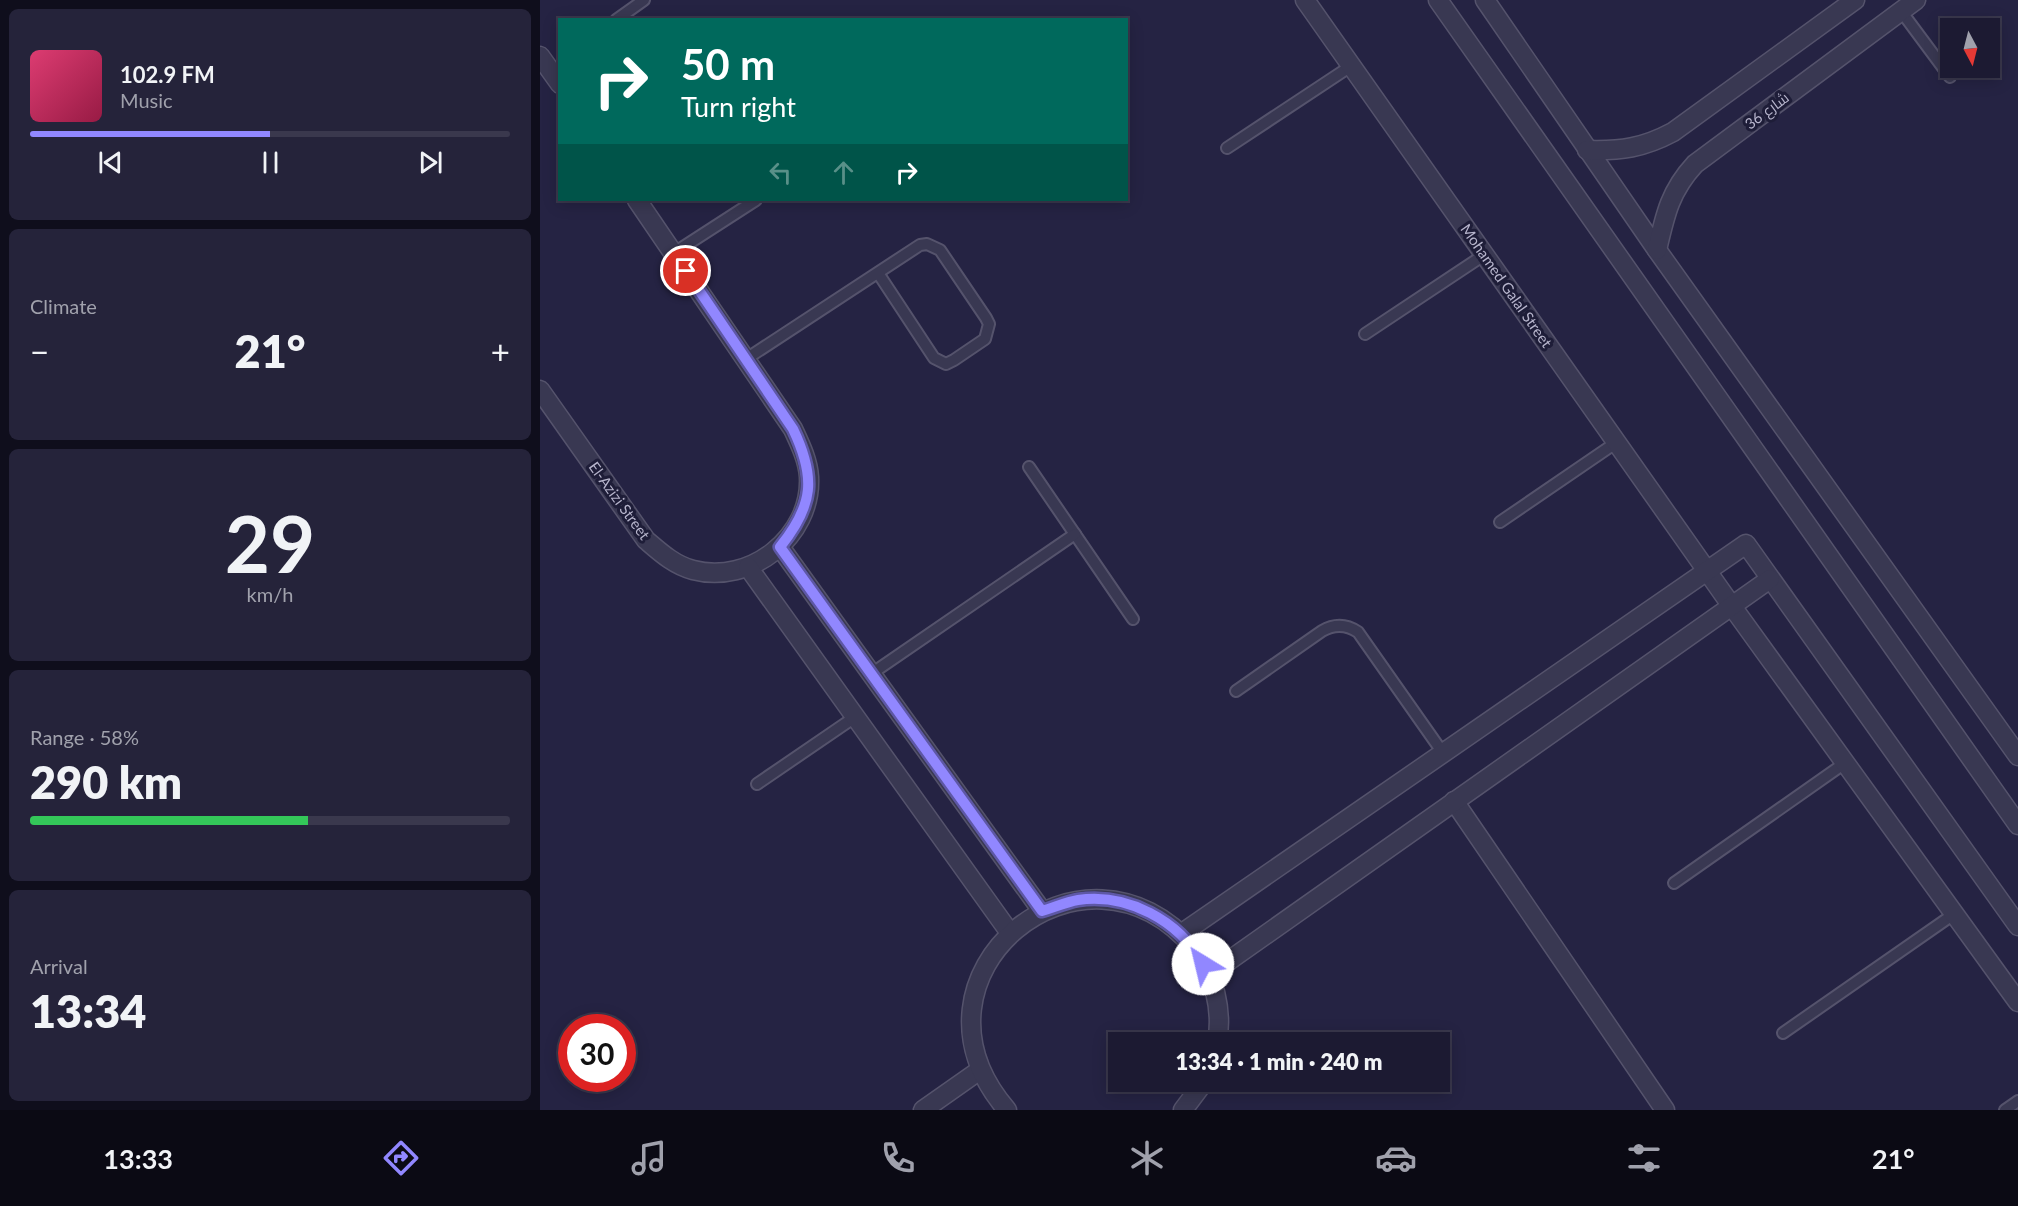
<!DOCTYPE html>
<meta charset="utf-8">
<style>
body{margin:0;font-family:Lato,Cairo,sans-serif;background:#25233a;color:#f1f3f6;height:100vh;display:flex;flex-direction:column;font-size:22px;white-space:nowrap}
*{box-sizing:border-box;margin:0}
p{font-size:20px;color:#a0a1ac}
.icon{flex:none;width:33px;height:33px;fill:none;stroke:currentColor;stroke-width:2;stroke-linecap:round;stroke-linejoin:round}
.map{position:relative;flex:1;overflow:hidden}
.panel{display:flex;flex-direction:column;gap:9px;padding:9px;background:#0f0e1c;width:540px}
.panel>*{flex:none}
.guide{position:absolute;left:18px;top:18px;width:570px;height:183px;border-radius:0px;box-shadow:0 3px 15px #0003,0 0 0 2px #3a384d;background:#00695c;color:#fff;overflow:hidden}
.needle{width:39px;rotate:173deg}
.controls{position:absolute;left:1400px;top:18px;display:grid;gap:12px}
.controls a{display:grid;place-items:center;width:60px;height:60px;border-radius:0px;background:#1c1a32;box-shadow:0 3px 15px #0003,0 0 0 2px #3a384d;font-size:30px}
.speed{position:absolute;left:18px;top:1014px;display:flex;gap:12px;font-size:30px;font-weight:700;text-align:center}
.speed>*{display:grid;place-content:center;width:78px;height:78px;border-radius:50%;background:#1c1a32;box-shadow:0 3px 15px #0003,0 0 0 2px #3a384d;line-height:1}
.speed .limit{border:9px solid #d22;background:#fff;color:#111}
.pin{position:absolute;display:grid;place-items:center;width:51px;height:51px;color:#fff;margin:-26px;border:3px solid #fff;border-radius:50%;box-shadow:0 2px 6px #0007}
.me{position:absolute;width:66px;margin:-33px;rotate:324deg;stroke-linejoin:round;filter:drop-shadow(0 0 4px #0008)}
.turn{display:flex;align-items:center;gap:21px;height:126px;padding:0 24px;font-size:27px}
.turn .icon{width:78px;height:78px;stroke-width:2.5}
.turn b{display:block;font-size:42px;line-height:51px}
.lanes{display:flex;align-items:center;height:57px;padding:0 24px;background:#0003;justify-content:center;gap:30px;direction:ltr}
.lanes .off{opacity:.35}
.big{font-size:45px;font-weight:800;line-height:1.1}
.panel .tile{flex:1;display:flex;flex-direction:column;justify-content:center;gap:9px;min-width:0;padding:0 21px;border-radius:9px;background:#25233a}
.panel .dial{align-items:center;gap:0}
.dial b{font-size:78px;line-height:1}
.song{display:flex;align-items:center;gap:18px}
.cover{width:72px;height:72px;border-radius:9px;background:linear-gradient(135deg,hsl(340 70% 55%),hsl(340 70% 35%))}
.played{height:6px;border-radius:3px;background:linear-gradient(90deg,#9187ff 50%,#3a384d 50%)}
.keys{display:flex;justify-content:space-around;direction:ltr}
.heat{display:flex;justify-content:space-between;align-items:center;font-size:33px;direction:ltr}
.charge{height:9px;border-radius:4px;background:linear-gradient(90deg,#34c759 58%,#3a384d 0)}
.trip{position:absolute;left:568px;top:1032px;width:342px;height:60px;border-radius:0px;background:#1c1a32;box-shadow:0 3px 15px #0003,0 0 0 2px #3a384d;font-weight:800;line-height:60px;text-align:center}
.tabs{display:flex;height:96px;justify-content:space-around;align-items:center;background:#0b0a14;color:#a0a1ac}
.tabs .icon{width:42px;height:42px}
.tabs .selected{color:#9187ff}
.tabs b{font-size:27px;color:#f1f3f6}
main{display:flex;flex:1;min-height:0}
.map>svg:first-child{display:block}
</style>
<main>
<section class="panel">
<div class="tile">
<div class="song"><i class="cover"></i><div><b>102.9 FM</b><p>Music</p></div></div>
<div class="played"></div>
<div class="keys"><svg class="icon" aria-label="previous" viewBox="0 0 24 24"><path d="M18 5L8 12l10 7zM5 5v14"/></svg><svg class="icon" aria-label="pause" viewBox="0 0 24 24"><path d="M8 5v14M16 5v14"/></svg><svg class="icon" aria-label="next" viewBox="0 0 24 24"><path d="M6 5l10 7-10 7zM19 5v14"/></svg></div>
</div>
<div class="tile"><p>Climate</p>
<div class="heat"><a>−</a><b class="big">21°</b><a>+</a></div>
</div>
<div class="tile dial"><b>29</b><p>km/h</p></div>
<div class="tile"><p>Range · 58%</p><b class="big">290 km</b><div class="charge"></div></div>
<div class="tile"><p>Arrival</p><b class="big">13:34</b></div>
</section>
<div class="map">
<svg width="1478" height="1110" viewBox="0 0 1478 1110">
<rect width="100%" height="100%" fill="#252343"/>
<g fill="none" stroke-linecap="round" stroke-linejoin="round">
<!-- lane casing -->
<g stroke="#55536c" stroke-width="14">
<g id="lane">
<polyline points="1361,11 1410,77"/>
<polyline points="76,20 104,0"/>
<polyline points="687,148 811,66"/>
<polyline points="134,253 216,200"/>
<polyline points="825,334 944,255"/>
<polyline points="206,359 380,245 387,244 400,250 446,318 449,324 445,339 414,360 406,364 394,358 338,273"/>
<polyline points="489,467 593,619"/>
<polyline points="960,522 1077,442"/>
<polyline points="331,674 535,534"/>
<path d="M696,691L782,631C794,624 806,624 818,632L903,753"/>
<polyline points="217,784 315,717"/>
<polyline points="1134,883 1305,763"/>
<polyline points="1243,1033 1414,914"/>
<polyline points="1465,1110 1478,1101"/>
</g>
</g>
<!-- street casing -->
<g stroke="#55536c" stroke-width="21">
<g id="street">
<polyline points="765,0 1191,605 1478,1002"/>
<polyline points="898,0 1478,825"/>
<polyline points="945,0 1117,250 1478,756"/>
<polyline points="0,56 20,84"/>
<path d="M1047,150C1081,151 1103,148 1133,132L1315,0"/>
<path d="M1117,250C1125,215 1130,191 1155,164L1376,0"/>
<path d="M0,390L106,540C120,552 134,565 153,570C210,585 272,537 269,477C268,460 260,444 253,429L97,200"/>
<polyline points="240,547 502,911"/>
<polyline points="208,567 470,933"/>
<polyline points="914,801 1125,1110"/>
<polyline points="641,934 1206,544 1478,926"/>
<polyline points="670,974 1230,579"/>
<polyline points="383,1110 440,1070"/>
<path d="M467,1110C351,975 544,818 654,948C674,973 683,1011 677,1042"/>
<polyline points="643,1110 664,1082"/>
</g>
</g>
<!-- lane -->
<use href="#lane" stroke="#393852" stroke-width="10"/>
<!-- street -->
<use href="#street" stroke="#393852" stroke-width="18"/>
</g>
<g fill="none" stroke-linecap="round" stroke-linejoin="round">
<!-- route casing -->
<g stroke="#5e58a6" stroke-width="15">
<path id="route" d="M146,271L253,429C276,477 274,505 240,547L502,911C513,908 526,902 538,900C587,893 639,920 663,964"/>
</g>
<!-- route -->
<use href="#route" stroke="#9187ff" stroke-width="10"/>
</g>
<g text-anchor="middle" stroke-width="6" stroke-linejoin="round" paint-order="stroke">
<!-- street labels -->
<g font-size="15" fill="#b7b5cc" stroke="#1e1d38">
<text transform="translate(1227 111) rotate(-37)" y="5">شارع 36</text>
<text transform="translate(966 286) rotate(55)" y="5">Mohamed Galal Street</text>
<text transform="translate(79 501) rotate(54)" y="5">El-Azizi Street</text>
</g>
</g>
</svg>
<div class="controls">
<a><svg class="needle" viewBox="-14 -14 28 28"><path d="M0-13l5 13h-10z" fill="#e53935"/><path d="M0 13l5-13h-10z" fill="#a0a1ac"/></svg></a>
</div>
<div class="speed"><div class="limit">30</div></div>
<div class="pin" style="left:146px;top:271px;background:#d93025"><svg class="icon" aria-label="arrive" viewBox="0 0 24 24"><path d="M6 21V4h12l-3 4 3 4H6"/></svg></div>
<svg class="me" style="left:663px;top:964px" viewBox="-20 -20 40 40"><circle r="19" fill="#fff"/><path d="M0-13L10 11 0 6-10 11z" fill="#9187ff"/></svg>
<div class="trip">13:34 · 1 min · 240 m</div>
<div class="guide">
<div class="turn"><svg class="icon" aria-label="right" viewBox="0 0 24 24"><path d="M7 20v-9h11M14 6l5 5-5 5"/></svg><div><b>50 m</b>Turn right</div></div>
<div class="lanes"><svg class="icon off" aria-label="left" viewBox="0 0 24 24"><path d="M17 20v-9H6M10 6l-5 5 5 5"/></svg><svg class="icon off" aria-label="ahead" viewBox="0 0 24 24"><path d="M12 20V5M6 11l6-6 6 6"/></svg><svg class="icon" aria-label="right" viewBox="0 0 24 24"><path d="M7 20v-9h11M14 6l5 5-5 5"/></svg></div>
</div>
</div>
</main>
<nav class="tabs">
<b>13:33</b>
<svg class="icon selected" aria-label="directions" viewBox="0 0 24 24"><path d="M12 3l9 9-9 9-9-9zM9 14v-3h6M13 9l2 2-2 2"/></svg>
<svg class="icon" aria-label="music" viewBox="0 0 24 24"><path d="M9 18V5l10-2v13"/><circle cx="6" cy="18" r="3"/><circle cx="16" cy="16" r="3"/></svg>
<svg class="icon" aria-label="phone" viewBox="0 0 24 24"><path d="M5 4h4l2 5-3 2q2 4 5 5l2-3 5 2v4C11 20 4 13 5 4z"/></svg>
<svg class="icon" aria-label="climate" viewBox="0 0 24 24"><path d="M12 3v18M4 7l16 10M4 17L20 7"/></svg>
<svg class="icon" aria-label="car" viewBox="0 0 24 24"><path d="M5 17H2v-5l4-1 3-4h7l3 4 3 1v5h-3M9 17h6M6 11h13"/><circle cx="7" cy="17" r="2"/><circle cx="17" cy="17" r="2"/></svg>
<svg class="icon" aria-label="filters" viewBox="0 0 24 24"><path d="M4 7h16M4 17h16"/><circle cx="9" cy="7" r="2"/><circle cx="15" cy="17" r="2"/></svg>
<b>21°</b>
</nav>
